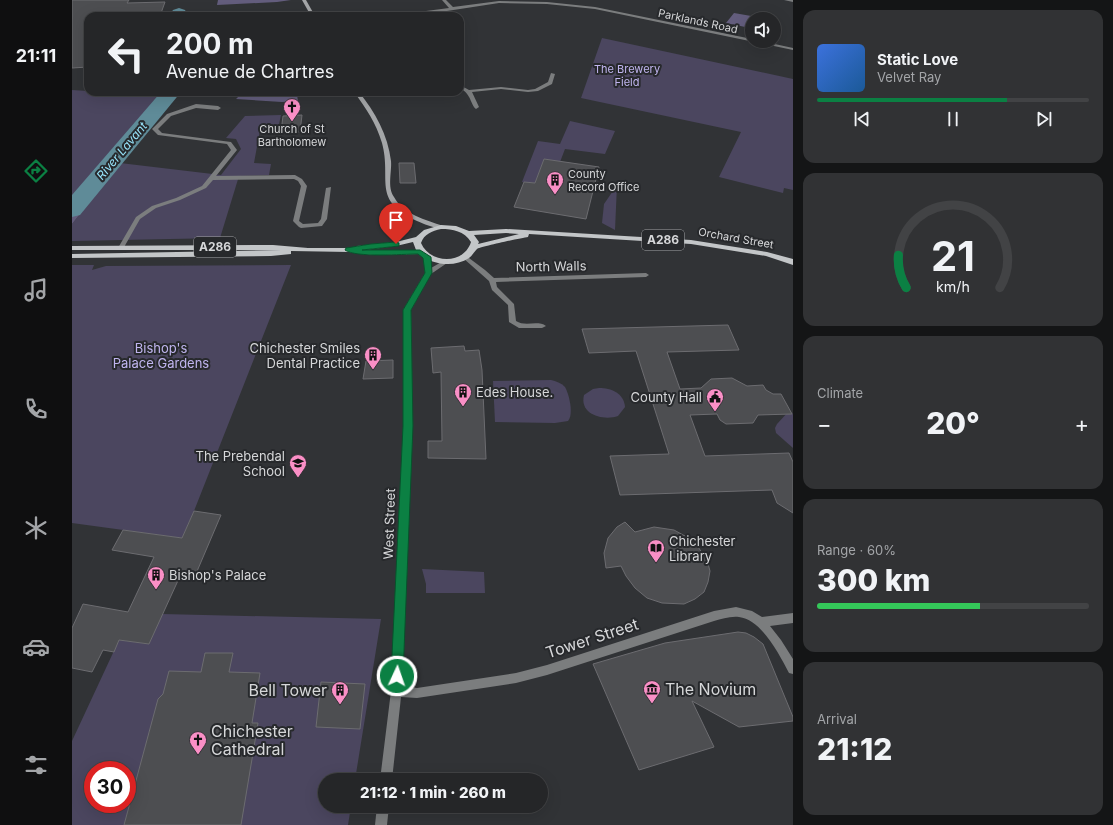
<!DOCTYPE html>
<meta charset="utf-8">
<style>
body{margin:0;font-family:Inter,sans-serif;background:#313234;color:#f1f3f6;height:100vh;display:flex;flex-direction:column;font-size:15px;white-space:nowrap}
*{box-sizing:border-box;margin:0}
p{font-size:13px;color:#a3a5a8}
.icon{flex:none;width:22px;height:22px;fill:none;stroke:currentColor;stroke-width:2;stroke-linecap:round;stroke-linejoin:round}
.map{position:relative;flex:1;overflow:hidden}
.details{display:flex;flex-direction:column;gap:10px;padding:10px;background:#141516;width:320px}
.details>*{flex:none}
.hud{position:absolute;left:12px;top:12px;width:380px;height:84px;border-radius:12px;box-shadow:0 4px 16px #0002,0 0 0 1px #424345;background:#252628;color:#f1f3f6;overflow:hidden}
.controls{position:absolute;left:673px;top:12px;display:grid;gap:8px}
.controls a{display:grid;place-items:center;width:36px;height:36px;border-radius:50%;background:#252628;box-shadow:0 4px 16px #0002,0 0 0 1px #424345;font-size:20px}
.speed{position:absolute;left:12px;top:761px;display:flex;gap:8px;font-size:20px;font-weight:700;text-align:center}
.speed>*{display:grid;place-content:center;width:52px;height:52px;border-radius:50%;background:#252628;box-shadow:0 4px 16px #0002,0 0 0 1px #424345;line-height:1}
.speed .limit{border:6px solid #d22;background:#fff;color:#111}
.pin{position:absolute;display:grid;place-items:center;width:34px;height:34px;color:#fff;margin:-41px -17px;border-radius:50% 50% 50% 0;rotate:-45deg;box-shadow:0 0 4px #0007}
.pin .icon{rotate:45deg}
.me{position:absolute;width:44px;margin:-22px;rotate:3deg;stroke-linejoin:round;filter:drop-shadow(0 0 3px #0008)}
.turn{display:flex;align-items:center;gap:14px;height:84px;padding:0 16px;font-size:18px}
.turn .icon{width:52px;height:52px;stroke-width:2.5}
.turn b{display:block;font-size:28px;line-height:34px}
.big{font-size:30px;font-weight:800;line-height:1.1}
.details .card{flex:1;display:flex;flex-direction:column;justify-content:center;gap:6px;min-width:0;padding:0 14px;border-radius:12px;background:#313234}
.details .dial{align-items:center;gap:0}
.dial svg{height:104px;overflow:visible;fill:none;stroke:#424345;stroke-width:7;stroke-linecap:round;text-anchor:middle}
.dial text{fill:#f1f3f6;stroke:none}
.song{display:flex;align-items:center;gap:12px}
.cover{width:48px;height:48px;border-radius:6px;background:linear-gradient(135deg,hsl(220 70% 55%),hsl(210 70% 35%))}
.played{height:4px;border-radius:2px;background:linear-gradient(90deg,#0b8043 70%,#424345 70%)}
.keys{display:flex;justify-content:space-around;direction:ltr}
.heat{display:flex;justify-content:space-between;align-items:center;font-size:22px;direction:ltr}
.charge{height:6px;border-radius:3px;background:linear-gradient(90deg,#34c759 60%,#424345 0)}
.trip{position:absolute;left:246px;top:773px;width:230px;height:40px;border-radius:20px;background:#252628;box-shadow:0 4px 16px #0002,0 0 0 1px #424345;font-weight:800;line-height:40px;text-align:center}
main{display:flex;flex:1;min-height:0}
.tabs{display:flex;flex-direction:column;width:72px;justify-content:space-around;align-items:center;background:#0f0f10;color:#a3a5a8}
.tabs .icon{width:28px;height:28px}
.tabs .current{color:#0b8043}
.tabs b{font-size:18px;color:#f1f3f6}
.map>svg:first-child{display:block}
</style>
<main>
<nav class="tabs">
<b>21:11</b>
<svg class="icon current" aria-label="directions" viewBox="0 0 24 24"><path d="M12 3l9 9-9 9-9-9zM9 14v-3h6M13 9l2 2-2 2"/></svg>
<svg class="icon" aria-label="music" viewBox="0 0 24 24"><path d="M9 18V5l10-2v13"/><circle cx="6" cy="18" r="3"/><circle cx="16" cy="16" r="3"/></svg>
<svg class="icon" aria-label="phone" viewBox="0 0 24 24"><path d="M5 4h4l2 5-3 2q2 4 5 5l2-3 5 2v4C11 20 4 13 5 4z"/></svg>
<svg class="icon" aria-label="climate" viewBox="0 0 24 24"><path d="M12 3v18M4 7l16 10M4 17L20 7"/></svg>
<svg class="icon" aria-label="car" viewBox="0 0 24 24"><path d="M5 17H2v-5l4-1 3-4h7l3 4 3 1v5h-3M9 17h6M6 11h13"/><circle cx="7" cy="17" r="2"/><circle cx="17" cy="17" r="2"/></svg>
<svg class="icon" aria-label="filters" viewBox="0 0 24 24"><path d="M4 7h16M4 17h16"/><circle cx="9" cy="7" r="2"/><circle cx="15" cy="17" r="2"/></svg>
</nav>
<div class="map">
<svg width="721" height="825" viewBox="0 0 721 825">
<rect width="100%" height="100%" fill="#313336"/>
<!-- green -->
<g fill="#4b465f" fill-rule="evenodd">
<polygon points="530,38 721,79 721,190 712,188 711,193 647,177 669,132 509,98"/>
<polygon points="0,90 16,91 16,92 89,95 0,203"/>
<polygon points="209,115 206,129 188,130 182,163 199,164 197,175 167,176 148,238 0,241 0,224 48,163 149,175 169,149 164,139 154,138 173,116"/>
<polygon points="498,121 543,131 533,154 493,149 488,162 472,159 463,183 450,182 466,141 488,144"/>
<polygon points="545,185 543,230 530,223 532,204"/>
<polygon points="0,265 22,265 20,270 34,266 219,265 122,511 110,538 0,523"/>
<path d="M479,380C484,381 489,383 493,387C497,394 502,414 496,421L483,423L423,422L421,381Z"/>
<path d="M527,388C539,388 552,393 553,407L546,416C532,421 507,415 512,395L521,389Z"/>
<polygon points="717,411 721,414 721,448 704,433 703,428 705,424"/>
<polygon points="350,569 412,572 413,593 354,593 354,584"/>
<path d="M90,614L309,619L283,780H253V806H279L276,825H0V741L47,640L77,644ZM21,770H55V804H21Z"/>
</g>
<!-- forest -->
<g fill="#635d7d">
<polygon points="146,0 219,0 205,2 145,5"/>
<polygon points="662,13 685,17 680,19 680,24 678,28 654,23"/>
<polygon points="171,92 193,92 202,96 225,95 226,101 210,102 164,99"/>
<polygon points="89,95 105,96 48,163 0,224 0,203"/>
</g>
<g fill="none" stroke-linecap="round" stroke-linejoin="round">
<!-- river -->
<g fill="#5f8b98" fill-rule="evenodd">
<polygon points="107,8 113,10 116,16 100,16 99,13 101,10"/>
<polygon points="89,92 109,92 8,215 0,217 0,195"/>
</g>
</g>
<!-- building -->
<g fill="#4d4e51" stroke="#6c6c70">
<polygon points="0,0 57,0 55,3 93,2 88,16 16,16 16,67 0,68"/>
<polygon points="230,115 228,132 209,132 211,116"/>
<polygon points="472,159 527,167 514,219 442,207 452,182 463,183"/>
<polygon points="327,163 342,163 344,183 328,183"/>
<polygon points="656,325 667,350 595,352 608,389 629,388 639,379 660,378 675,386 691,385 694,390 701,394 709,394 720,414 686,415 681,423 654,424 648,420 645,414 618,415 633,456 717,453 721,462 721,513 705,503 700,490 548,495 538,456 597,454 564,351 517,353 510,329"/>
<polygon points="392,346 393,351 407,350 410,370 414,459 356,458 356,441 370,441 369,372 361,373 359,348"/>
<polygon points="321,360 321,378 291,379 294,361"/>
<polygon points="122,511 149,515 123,576 109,574 77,644 47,640 42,652 31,650 20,672 0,668 0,628 11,604 56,612 82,557 40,550 51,530 110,538"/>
<polygon points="553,522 563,532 582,527 602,530 613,536 624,544 635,560 638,571 636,582 632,592 623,599 612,604 590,603 575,598 563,588 554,576 549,566 534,568 532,553 536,538 545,527"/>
<polygon points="666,632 674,633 682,637 691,644 721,717 721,721 667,727 620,701 642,747 567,770 521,664 593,643"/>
<polygon points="133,653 161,653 157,672 188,673 180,723 186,723 169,825 52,825 86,699 91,694 97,671 129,672"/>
<polygon points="249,682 293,684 288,729 244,727"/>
</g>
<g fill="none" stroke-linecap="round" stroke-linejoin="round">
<!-- street -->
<g fill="#7b7d7e" fill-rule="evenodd">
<polygon points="370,0 374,0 381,7 427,1 475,2 523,7 680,39 680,41 689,41 721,48 721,50 523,9 475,4 427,3 362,13 334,16 257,16 259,15 331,14 377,8"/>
<polygon points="712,0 721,0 721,2"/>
<path d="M479,73L483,74L480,84L466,91L456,92L429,89L400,92L407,107L404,109C398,104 400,95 388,88V85L397,90L429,87L456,90L463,89L476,82Z"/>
<polygon points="124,104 146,106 149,108 146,110 124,108 99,116 86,129 90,133 159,142 165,150 144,176 223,175 230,179 235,186 227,221 231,224 246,223 249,219 254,188 259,187 255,219 250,226 229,228 227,227 221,221 229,186 226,181 222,179 141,180 134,188 108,200 84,208 68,219 51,249 47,249 46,248 64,217 80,206 104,198 130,186 159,150 155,144 86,135 80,129 95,114"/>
<path d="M355,255L358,257L359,268L373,260L375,259L378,261L359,274L339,310L340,426L330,686L345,688L444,673L475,665L642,611L664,607L680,611L690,617L721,613V623L698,626L709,640L721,659V674L717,673C707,654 690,620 667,617C658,616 650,619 642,621L475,675L444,683L345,698L329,697L320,780H308L319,691L322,647L328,494L332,426L331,310L353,273L352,257Z"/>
<path d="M393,255L413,270L422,278L574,273L577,275L574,277L424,282L425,287L442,304L444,321C453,327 466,320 474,326L470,328H447L437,322L436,305L420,290L417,281L391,258L390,257Z"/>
<polygon points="305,806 317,806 315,825 303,825"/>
</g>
<!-- secondary -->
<g fill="#a4a6a8" fill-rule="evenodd">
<polygon points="230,0 234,0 243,16 239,16"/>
<path d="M282,92H287C303,112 316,135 319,161C320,172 315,187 322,197C331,214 354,220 371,226V228C363,229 352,224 345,221C299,200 320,180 310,143C304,123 294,108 282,92Z"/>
</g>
<!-- primary -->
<path fill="#c3c6c8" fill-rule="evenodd" d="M369,225L384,226L397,231L434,229L619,240L695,252L721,259V265L694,256L619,244L457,234L456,237C449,238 407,247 405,249C402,252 400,256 397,258C382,268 360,265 348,254L298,255L277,252L219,251V254L199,256L0,258V254L210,250H0V246L201,245L236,248H281L285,246L324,242L344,237L352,230ZM369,229C381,229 392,231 399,242C392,265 358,264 349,243C352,234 360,231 369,229ZM434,233L447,234L406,244L407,242L402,235ZM341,242L344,250H292L324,246Z"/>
</g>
<!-- route -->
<path fill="#0b8043" stroke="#07532c" d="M324,242L327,243V246L290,250H348L359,257L360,273L339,310L341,426L331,676L329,681L325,682L321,681L319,676L331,426V310L353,273L351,258L346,254C331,254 284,258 273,250L274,248L299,244Z"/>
<!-- icons -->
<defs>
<g id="church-pin" transform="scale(0.9)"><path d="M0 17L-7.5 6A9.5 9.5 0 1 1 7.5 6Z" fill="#fa8fc6" stroke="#27292c"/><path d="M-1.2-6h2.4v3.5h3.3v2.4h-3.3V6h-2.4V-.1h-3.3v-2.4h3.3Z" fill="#111"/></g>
<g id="building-pin" transform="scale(0.9)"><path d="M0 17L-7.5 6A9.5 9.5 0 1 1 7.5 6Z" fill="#fa8fc6" stroke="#27292c"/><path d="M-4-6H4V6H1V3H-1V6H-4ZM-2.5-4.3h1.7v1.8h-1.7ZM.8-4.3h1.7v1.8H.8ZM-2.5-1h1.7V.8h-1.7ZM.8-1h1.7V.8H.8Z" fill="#111"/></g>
<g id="civic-pin" transform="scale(0.9)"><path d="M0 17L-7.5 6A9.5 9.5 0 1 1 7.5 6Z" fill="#fa8fc6" stroke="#27292c"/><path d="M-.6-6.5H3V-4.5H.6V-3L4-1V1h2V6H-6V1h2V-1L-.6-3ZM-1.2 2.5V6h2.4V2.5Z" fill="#111"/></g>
<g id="school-pin" transform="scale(0.9)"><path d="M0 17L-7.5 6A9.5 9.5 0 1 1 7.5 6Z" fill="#fa8fc6" stroke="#27292c"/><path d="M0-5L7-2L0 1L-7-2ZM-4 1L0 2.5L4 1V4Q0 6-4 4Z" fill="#111"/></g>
<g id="library-pin" transform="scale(0.9)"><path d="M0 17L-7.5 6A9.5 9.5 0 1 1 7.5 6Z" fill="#fa8fc6" stroke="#27292c"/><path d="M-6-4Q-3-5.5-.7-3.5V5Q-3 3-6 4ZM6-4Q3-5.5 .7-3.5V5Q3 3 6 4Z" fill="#111"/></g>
<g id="museum-pin" transform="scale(0.9)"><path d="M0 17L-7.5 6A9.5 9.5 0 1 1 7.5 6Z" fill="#fa8fc6" stroke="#27292c"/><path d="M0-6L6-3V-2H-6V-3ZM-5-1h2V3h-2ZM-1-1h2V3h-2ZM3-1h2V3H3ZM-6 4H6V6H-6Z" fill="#111"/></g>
</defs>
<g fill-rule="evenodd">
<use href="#church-pin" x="220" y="107"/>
<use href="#building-pin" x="483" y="180"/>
<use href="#building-pin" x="301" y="355"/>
<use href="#building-pin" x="391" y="392"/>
<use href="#civic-pin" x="643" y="397"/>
<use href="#school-pin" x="226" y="463"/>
<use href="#library-pin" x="584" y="548"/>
<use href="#building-pin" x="84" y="575"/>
<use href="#museum-pin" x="580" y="689"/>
<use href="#building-pin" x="268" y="690"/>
<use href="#church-pin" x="126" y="740"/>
</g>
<g text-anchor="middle" stroke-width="4" stroke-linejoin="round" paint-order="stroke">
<!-- far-street labels -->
<g font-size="11" fill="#d6d7d9" stroke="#27292c">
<text transform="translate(626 21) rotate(12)" y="4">Parklands Road</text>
<text transform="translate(664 238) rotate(10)" y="4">Orchard Street</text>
</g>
<!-- far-park labels -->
<g font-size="11" fill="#c0b5ef" stroke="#27292c">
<text x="555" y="73">The Brewery<tspan x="555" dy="13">Field</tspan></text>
</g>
<!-- far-poi labels -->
<g font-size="11" fill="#d6d7d9" stroke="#27292c">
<text x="220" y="133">Church of St<tspan x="220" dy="13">Bartholomew</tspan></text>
<text x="496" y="178" text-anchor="start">County<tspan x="496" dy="13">Record Office</tspan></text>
</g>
<!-- far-water labels -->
<g font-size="12" font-style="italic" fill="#97e4fb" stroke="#27292c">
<text transform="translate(50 151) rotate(-50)" y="4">River Lavant</text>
</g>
<!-- shield labels -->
<g fill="#27292c" stroke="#a2a3a5" stroke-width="1">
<rect x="570" y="230" width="42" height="20" rx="3"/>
<rect x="122" y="237" width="42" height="20" rx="3"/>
</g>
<g font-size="12" font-weight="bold" fill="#d6d7d9">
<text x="591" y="244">A286</text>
<text x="143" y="251">A286</text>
</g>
<!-- street labels -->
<g font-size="13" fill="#d6d7d9" stroke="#27292c">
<text transform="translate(479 266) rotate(-1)" y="5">North Walls</text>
<text transform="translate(317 524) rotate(-88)" y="5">West Street</text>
</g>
<!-- park labels -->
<g font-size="13" fill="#c0b5ef" stroke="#27292c">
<text x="89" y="353">Bishop's<tspan x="89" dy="15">Palace Gardens</tspan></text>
</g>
<!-- poi labels -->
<g font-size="13" fill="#d6d7d9" stroke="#27292c" text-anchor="end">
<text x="288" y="353">Chichester Smiles<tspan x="288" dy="15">Dental Practice</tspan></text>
<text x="404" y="397" text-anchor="start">Edes House.</text>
<text x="630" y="402">County Hall</text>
<text x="213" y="461">The Prebendal<tspan x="213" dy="15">School</tspan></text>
<text x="597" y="546" text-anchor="start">Chichester<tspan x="597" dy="15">Library</tspan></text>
<text x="97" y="580" text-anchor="start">Bishop's Palace</text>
</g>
<!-- near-street labels -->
<g font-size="16" fill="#d6d7d9" stroke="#27292c">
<text transform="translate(520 638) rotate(-18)" y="6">Tower Street</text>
</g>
<!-- near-poi labels -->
<g font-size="16" fill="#d6d7d9" stroke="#27292c" text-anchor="start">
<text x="593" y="695">The Novium</text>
<text x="255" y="696" text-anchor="end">Bell Tower</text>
<text x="139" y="737">Chichester<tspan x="139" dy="18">Cathedral</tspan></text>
</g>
</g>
</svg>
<div class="controls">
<a><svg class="icon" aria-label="sound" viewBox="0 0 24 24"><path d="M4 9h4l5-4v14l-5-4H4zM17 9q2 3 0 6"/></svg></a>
</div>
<div class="speed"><div class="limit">30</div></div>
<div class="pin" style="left:324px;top:244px;background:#d93025"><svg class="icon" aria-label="arrive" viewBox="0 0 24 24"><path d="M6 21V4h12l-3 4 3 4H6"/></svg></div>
<svg class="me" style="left:325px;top:676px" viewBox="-20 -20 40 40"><circle r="17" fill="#0b8043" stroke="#fff" stroke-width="3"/><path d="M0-11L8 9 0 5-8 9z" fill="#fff"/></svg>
<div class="trip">21:12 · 1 min · 260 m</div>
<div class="hud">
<div class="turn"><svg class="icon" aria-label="left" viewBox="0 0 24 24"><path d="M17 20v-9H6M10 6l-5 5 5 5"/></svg><div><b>200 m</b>Avenue de Chartres</div></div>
</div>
</div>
<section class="details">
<div class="card">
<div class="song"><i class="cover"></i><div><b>Static Love</b><p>Velvet Ray</p></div></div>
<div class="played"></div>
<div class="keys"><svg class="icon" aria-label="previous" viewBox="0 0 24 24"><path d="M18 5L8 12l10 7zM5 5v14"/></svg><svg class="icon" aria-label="pause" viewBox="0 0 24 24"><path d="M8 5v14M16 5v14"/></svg><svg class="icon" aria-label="next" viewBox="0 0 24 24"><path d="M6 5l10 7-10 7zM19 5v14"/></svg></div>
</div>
<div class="card dial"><svg viewBox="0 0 100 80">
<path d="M14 69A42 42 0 1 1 86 69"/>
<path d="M14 69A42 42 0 0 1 8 44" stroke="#0b8043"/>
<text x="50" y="56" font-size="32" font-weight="700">21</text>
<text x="50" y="72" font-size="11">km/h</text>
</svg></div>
<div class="card"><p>Climate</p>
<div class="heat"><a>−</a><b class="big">20°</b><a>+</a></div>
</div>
<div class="card"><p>Range · 60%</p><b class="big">300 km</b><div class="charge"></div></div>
<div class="card"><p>Arrival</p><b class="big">21:12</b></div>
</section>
</main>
